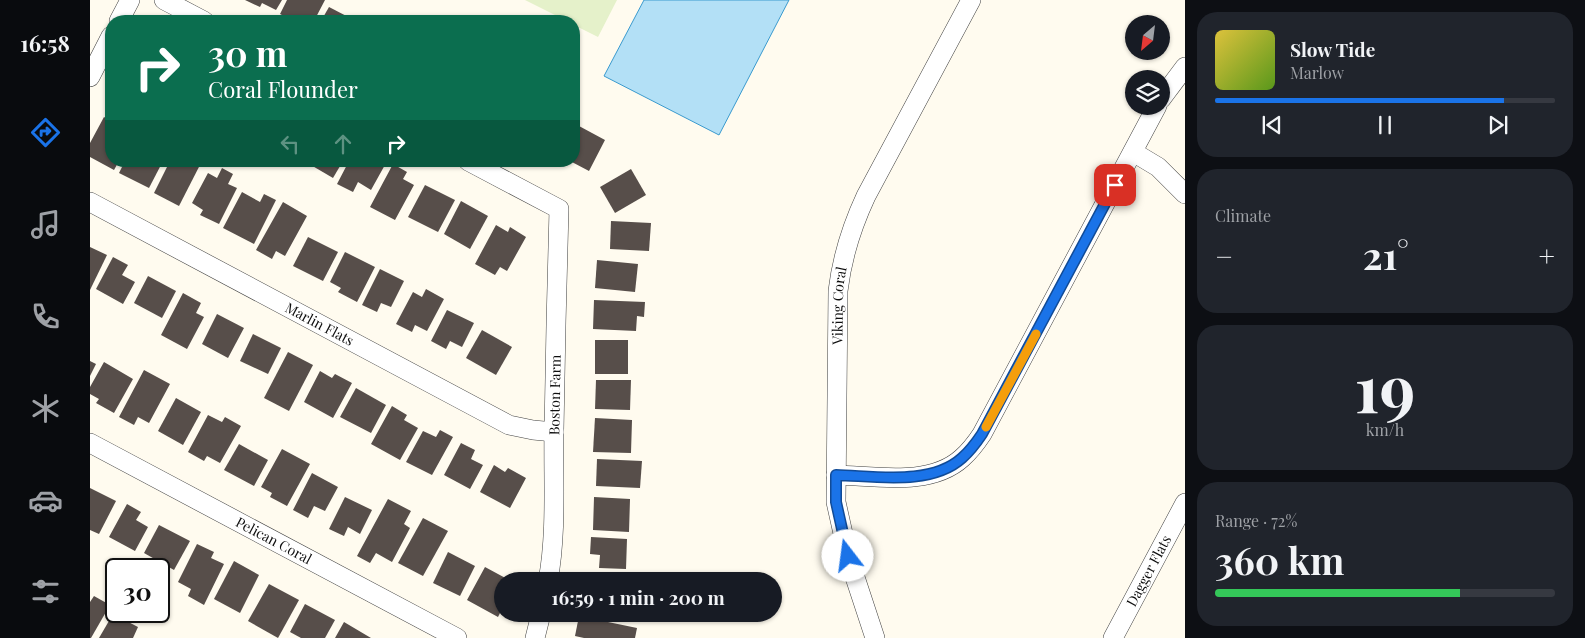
<!DOCTYPE html>
<meta charset="utf-8">
<style>
body{margin:0;font-family:"Playfair Display",serif;background:#20242c;color:#f1f3f6;height:100vh;display:flex;flex-direction:column;font-size:19px;white-space:nowrap}
*{box-sizing:border-box;margin:0}
p{font-size:16px;color:#9ea1a6}
.icon{flex:none;width:28px;height:28px;fill:none;stroke:currentColor;stroke-width:2;stroke-linecap:round;stroke-linejoin:round}
.map{position:relative;flex:1;overflow:hidden}
.drawer{display:flex;flex-direction:column;gap:12px;padding:12px;background:#0d0f14;width:400px}
.drawer>*{flex:none}
.top-card{position:absolute;left:15px;top:15px;width:475px;height:152px;border-radius:20px;box-shadow:0 1px 4px #0004;background:#0b6e4f;color:#fff;overflow:hidden}
.needle{width:32px;rotate:208deg}
.buttons{position:absolute;left:1035px;top:15px;display:grid;gap:10px}
.buttons a{display:grid;place-items:center;width:45px;height:45px;border-radius:50%;background:#171b24;box-shadow:0 1px 4px #0004;font-size:25px}
.speed{position:absolute;left:15px;top:558px;display:flex;gap:10px;font-size:25px;font-weight:700;text-align:center}
.speed>*{display:grid;place-content:center;width:65px;height:65px;border-radius:50%;background:#171b24;box-shadow:0 1px 4px #0004;line-height:1}
.speed .limit{border:2px solid #111;border-radius:8px;background:#fff;color:#111}
.pin{position:absolute;display:grid;place-items:center;width:42px;height:42px;color:#fff;margin:-21px;border-radius:10px;box-shadow:0 2px 8px #0006}
.me{position:absolute;width:55px;margin:-28px;rotate:345deg;stroke-linejoin:round;filter:drop-shadow(0 0 4px #0008)}
.turn{display:flex;align-items:center;gap:18px;height:105px;padding:0 20px;font-size:22px}
.turn .icon{width:65px;height:65px;stroke-width:2.5}
.turn b{display:block;font-size:35px;line-height:42px}
.lanes{display:flex;align-items:center;height:48px;padding:0 20px;background:#0003;justify-content:center;gap:25px;direction:ltr}
.lanes .off{opacity:.35}
.big{font-size:38px;font-weight:700;line-height:1.1}
.drawer .tile{flex:1;display:flex;flex-direction:column;justify-content:center;gap:8px;min-width:0;padding:0 18px;border-radius:20px;background:#20242c}
.drawer .dial{align-items:center;gap:0}
.dial b{font-size:65px;line-height:1}
.song{display:flex;align-items:center;gap:15px}
.cover{width:60px;height:60px;border-radius:8px;background:linear-gradient(135deg,hsl(50 70% 55%),hsl(90 70% 35%))}
.played{height:5px;border-radius:2px;background:linear-gradient(90deg,#1a73e8 85%,#363941 85%)}
.keys{display:flex;justify-content:space-around;direction:ltr}
.heat{display:flex;justify-content:space-between;align-items:center;font-size:28px;direction:ltr}
.charge{height:8px;border-radius:4px;background:linear-gradient(90deg,#34c759 72%,#363941 0)}
.trip{position:absolute;left:404px;top:572px;width:288px;height:50px;border-radius:25px;background:#171b24;box-shadow:0 1px 4px #0004;font-weight:700;line-height:50px;text-align:center}
main{display:flex;flex:1;min-height:0}
.tabs{display:flex;flex-direction:column;width:90px;justify-content:space-around;align-items:center;background:#090b0e;color:#9ea1a6}
.tabs .icon{width:35px;height:35px}
.tabs .current{color:#1a73e8}
.tabs b{font-size:22px;color:#f1f3f6}
.map>svg:first-child{display:block}
</style>
<main>
<nav class="tabs">
<b>16:58</b>
<svg class="icon current" aria-label="directions" viewBox="0 0 24 24"><path d="M12 3l9 9-9 9-9-9zM9 14v-3h6M13 9l2 2-2 2"/></svg>
<svg class="icon" aria-label="music" viewBox="0 0 24 24"><path d="M9 18V5l10-2v13"/><circle cx="6" cy="18" r="3"/><circle cx="16" cy="16" r="3"/></svg>
<svg class="icon" aria-label="phone" viewBox="0 0 24 24"><path d="M5 4h4l2 5-3 2q2 4 5 5l2-3 5 2v4C11 20 4 13 5 4z"/></svg>
<svg class="icon" aria-label="climate" viewBox="0 0 24 24"><path d="M12 3v18M4 7l16 10M4 17L20 7"/></svg>
<svg class="icon" aria-label="car" viewBox="0 0 24 24"><path d="M5 17H2v-5l4-1 3-4h7l3 4 3 1v5h-3M9 17h6M6 11h13"/><circle cx="7" cy="17" r="2"/><circle cx="17" cy="17" r="2"/></svg>
<svg class="icon" aria-label="filters" viewBox="0 0 24 24"><path d="M4 7h16M4 17h16"/><circle cx="9" cy="7" r="2"/><circle cx="15" cy="17" r="2"/></svg>
</nav>
<div class="map">
<svg width="1095" height="638" viewBox="0 0 1095 638">
<rect width="100%" height="100%" fill="#fffbef"/>
<!-- pitch -->
<polygon fill="#e5f1ca" points="435,0 527,0 508,37 484,25 484,21 477,21"/>
<!-- water -->
<polygon fill="#b3e0f6" stroke="#3a9ace" points="554,0 699,0 629,135 514,76"/>
<!-- building -->
<g fill="#574e4a">
<polygon points="155,0 192,0 186,10 172,3 170,7"/>
<polygon points="197,0 235,0 224,21 201,21 202,20 190,14"/>
<polygon points="239,7 266,21 231,21"/>
<polygon points="14,117 21,121 21,161 29,161 24,170 0,157 0,143"/>
<polygon points="489,126 515,140 499,171 480,161 484,161 484,135"/>
<polygon points="35,161 73,161 59,188 29,173"/>
<polygon points="80,161 112,161 89,206 64,193"/>
<polygon points="214,161 253,161 243,178"/>
<polygon points="259,161 292,161 296,163 281,190 268,182 263,192 247,184"/>
<polygon points="303,164 317,172 313,179 324,185 305,220 280,207"/>
<polygon points="132,168 143,174 138,184 147,188 129,224 110,215 113,210 102,203 118,173 127,178"/>
<polygon points="541,169 556,195 525,213 510,187"/>
<polygon points="335,185 365,200 348,232 318,217"/>
<polygon points="152,192 170,202 174,194 186,200 164,244 133,228"/>
<polygon points="371,201 398,216 380,249 354,234"/>
<polygon points="193,202 217,216 195,256 186,251 182,259 166,250"/>
<polygon points="521,221 561,223 559,251 520,249"/>
<polygon points="406,225 418,232 420,227 436,237 417,271 410,267 405,275 385,264"/>
<polygon points="218,237 248,252 233,281 203,266"/>
<polygon points="0,247 17,255 0,290"/>
<polygon points="255,252 285,267 267,302 248,292 251,288 240,282"/>
<polygon points="23,257 38,265 32,275 45,282 33,304 6,289"/>
<polygon points="507,260 548,264 545,292 505,288"/>
<polygon points="290,269 314,281 301,307 291,303 287,312 272,305"/>
<polygon points="58,276 86,291 72,318 44,303"/>
<polygon points="336,289 354,299 337,331 325,325 322,332 306,324 323,292 332,297"/>
<polygon points="93,293 111,303 106,313 114,317 97,349 71,335"/>
<polygon points="504,300 555,302 554,317 547,316 546,331 503,329"/>
<polygon points="357,310 384,323 372,347 360,341 356,349 341,341"/>
<polygon points="127,314 154,328 138,358 112,344"/>
<polygon points="392,330 422,347 406,375 376,358"/>
<polygon points="163,334 191,348 178,374 150,361"/>
<rect x="505" y="340" width="33" height="34"/>
<polygon points="198,352 223,365 199,411 174,398"/>
<polygon points="0,361 6,364 0,376"/>
<polygon points="14,362 43,379 24,413 6,403 9,399 0,394 0,387"/>
<polygon points="54,370 80,384 59,423 48,417 44,425 29,417"/>
<polygon points="230,371 242,378 245,374 262,383 243,418 214,402"/>
<polygon points="506,380 541,380 540,410 505,409"/>
<polygon points="266,388 296,405 281,433 250,417"/>
<polygon points="86,398 111,412 93,445 68,431"/>
<polygon points="302,406 317,415 314,420 328,428 310,460 281,444"/>
<polygon points="118,415 132,422 135,417 151,426 130,463 117,456 114,461 98,452"/>
<polygon points="505,418 542,420 541,453 503,452"/>
<polygon points="350,430 363,437 342,475 316,462 333,431 346,437"/>
<polygon points="371,443 385,450 381,459 393,465 380,489 354,475"/>
<polygon points="149,444 178,460 164,486 134,470"/>
<polygon points="192,449 220,464 197,506 180,497 182,493 171,487"/>
<polygon points="507,459 552,461 550,488 506,486"/>
<polygon points="404,465 415,472 418,468 436,478 420,508 390,492"/>
<polygon points="222,473 248,487 235,511 224,506 218,518 203,510"/>
<polygon points="0,488 26,501 9,534 0,530"/>
<polygon points="255,497 282,510 270,534 258,527 254,536 239,529"/>
<polygon points="504,497 540,499 539,532 503,530"/>
<polygon points="298,499 321,511 314,524 320,528 302,562 286,553 280,563 267,556"/>
<polygon points="37,504 51,512 46,520 58,527 45,551 19,537"/>
<polygon points="333,518 358,531 333,576 308,563"/>
<polygon points="69,525 100,541 84,570 54,553"/>
<polygon points="501,537 537,539 536,569 509,568 510,555 500,554"/>
<polygon points="107,544 124,552 121,558 134,564 114,605 98,596 101,589 88,582"/>
<polygon points="358,552 385,566 370,596 343,583"/>
<polygon points="144,561 169,575 150,613 124,599"/>
<polygon points="395,567 421,581 412,581 412,609 408,617 377,600"/>
<polygon points="499,576 521,580 521,581 498,581"/>
<polygon points="179,584 209,600 188,638 158,621"/>
<polygon points="4,596 20,605 1,638 0,638 0,602"/>
<polygon points="215,604 245,620 235,638 211,638 200,632"/>
<polygon points="23,614 48,627 43,638 9,638"/>
<polygon points="489,616 547,628 545,638 494,638 485,636"/>
<polygon points="254,622 281,638 245,638"/>
</g>
<g fill="none" stroke-linecap="round" stroke-linejoin="round">
<!-- minor casing -->
<g stroke="#414141" stroke-width="20">
<g id="minor">
<polyline points="74,0 114,21"/>
<polyline points="29,21 40,0"/>
<polyline points="0,77 21,36"/>
<polyline points="1071,99 1095,67"/>
<polyline points="1043,152 1068,167 1095,194"/>
<path d="M378,161L469,209C467,283 465,356 464,430C463,480 467,532 458,581"/>
<path id="s1" d="M0,202L419,425L443,430L464,432"/>
<path id="s2" d="M0,443L367,638"/>
<path d="M746,475C786,476 840,487 872,458C880,451 886,443 892,434L1067,106"/>
<polyline points="445,638 451,614"/>
<path id="s3" d="M785,638L758,556L746,502L748,291C752,257 762,226 776,196L881,0"/>
<path id="s4" d="M1023,638L1095,503"/>
</g>
</g>
<!-- minor -->
<use href="#minor" stroke="#fff" stroke-width="19"/>
</g>
<g fill="none" stroke-linecap="round" stroke-linejoin="round">
<!-- route casing -->
<g stroke="#114b97" stroke-width="12">
<path id="route" d="M758,556L746,502V475C785,476 841,486 872,458C880,451 886,443 892,434L1025,185"/>
</g>
<!-- route -->
<use href="#route" stroke="#1a73e8" stroke-width="9"/>
<!-- slow -->
<polyline stroke="#f59e0b" stroke-width="9" points="896,427 946,334"/>
</g>
<g text-anchor="middle" stroke-width="5" stroke-linejoin="round" paint-order="stroke">
<!-- street labels -->
<g font-size="14" fill="#0e0e0e" stroke="#fff">
<text dy="5" stroke="none"><textPath href="#s3" startOffset="338">Viking Coral</textPath></text>
<text dy="5" stroke="none"><textPath href="#s1" startOffset="260">Marlin Flats</textPath></text>
<text transform="translate(465 395) rotate(-89)" y="5">Boston Farm</text>
<text dy="5" stroke="none"><textPath href="#s2" startOffset="208">Pelican Coral</textPath></text>
<text dy="5" stroke="none"><textPath href="#s4" startOffset="76">Dagger Flats</textPath></text>
</g>
</g>
</svg>
<div class="buttons">
<a><svg class="needle" viewBox="-14 -14 28 28"><path d="M0-13l5 13h-10z" fill="#e53935"/><path d="M0 13l5-13h-10z" fill="#9ea1a6"/></svg></a>
<a><svg class="icon" aria-label="layers" viewBox="0 0 24 24"><path d="M12 4l9 5-9 5-9-5zM3 14l9 5 9-5"/></svg></a>
</div>
<div class="speed"><div class="limit">30</div></div>
<div class="pin" style="left:1025px;top:185px;background:#d93025"><svg class="icon" aria-label="arrive" viewBox="0 0 24 24"><path d="M6 21V4h12l-3 4 3 4H6"/></svg></div>
<svg class="me" style="left:758px;top:556px" viewBox="-20 -20 40 40"><circle r="19" fill="#fff"/><path d="M0-13L10 11 0 6-10 11z" fill="#1a73e8"/></svg>
<div class="trip">16:59 · 1 min · 200 m</div>
<div class="top-card">
<div class="turn"><svg class="icon" aria-label="right" viewBox="0 0 24 24"><path d="M7 20v-9h11M14 6l5 5-5 5"/></svg><div><b>30 m</b>Coral Flounder</div></div>
<div class="lanes"><svg class="icon off" aria-label="left" viewBox="0 0 24 24"><path d="M17 20v-9H6M10 6l-5 5 5 5"/></svg><svg class="icon off" aria-label="ahead" viewBox="0 0 24 24"><path d="M12 20V5M6 11l6-6 6 6"/></svg><svg class="icon" aria-label="right" viewBox="0 0 24 24"><path d="M7 20v-9h11M14 6l5 5-5 5"/></svg></div>
</div>
</div>
<section class="drawer">
<div class="tile">
<div class="song"><i class="cover"></i><div><b>Slow Tide</b><p>Marlow</p></div></div>
<div class="played"></div>
<div class="keys"><svg class="icon" aria-label="previous" viewBox="0 0 24 24"><path d="M18 5L8 12l10 7zM5 5v14"/></svg><svg class="icon" aria-label="pause" viewBox="0 0 24 24"><path d="M8 5v14M16 5v14"/></svg><svg class="icon" aria-label="next" viewBox="0 0 24 24"><path d="M6 5l10 7-10 7zM19 5v14"/></svg></div>
</div>
<div class="tile"><p>Climate</p>
<div class="heat"><a>−</a><b class="big">21°</b><a>+</a></div>
</div>
<div class="tile dial"><b>19</b><p>km/h</p></div>
<div class="tile"><p>Range · 72%</p><b class="big">360 km</b><div class="charge"></div></div>
</section>
</main>
